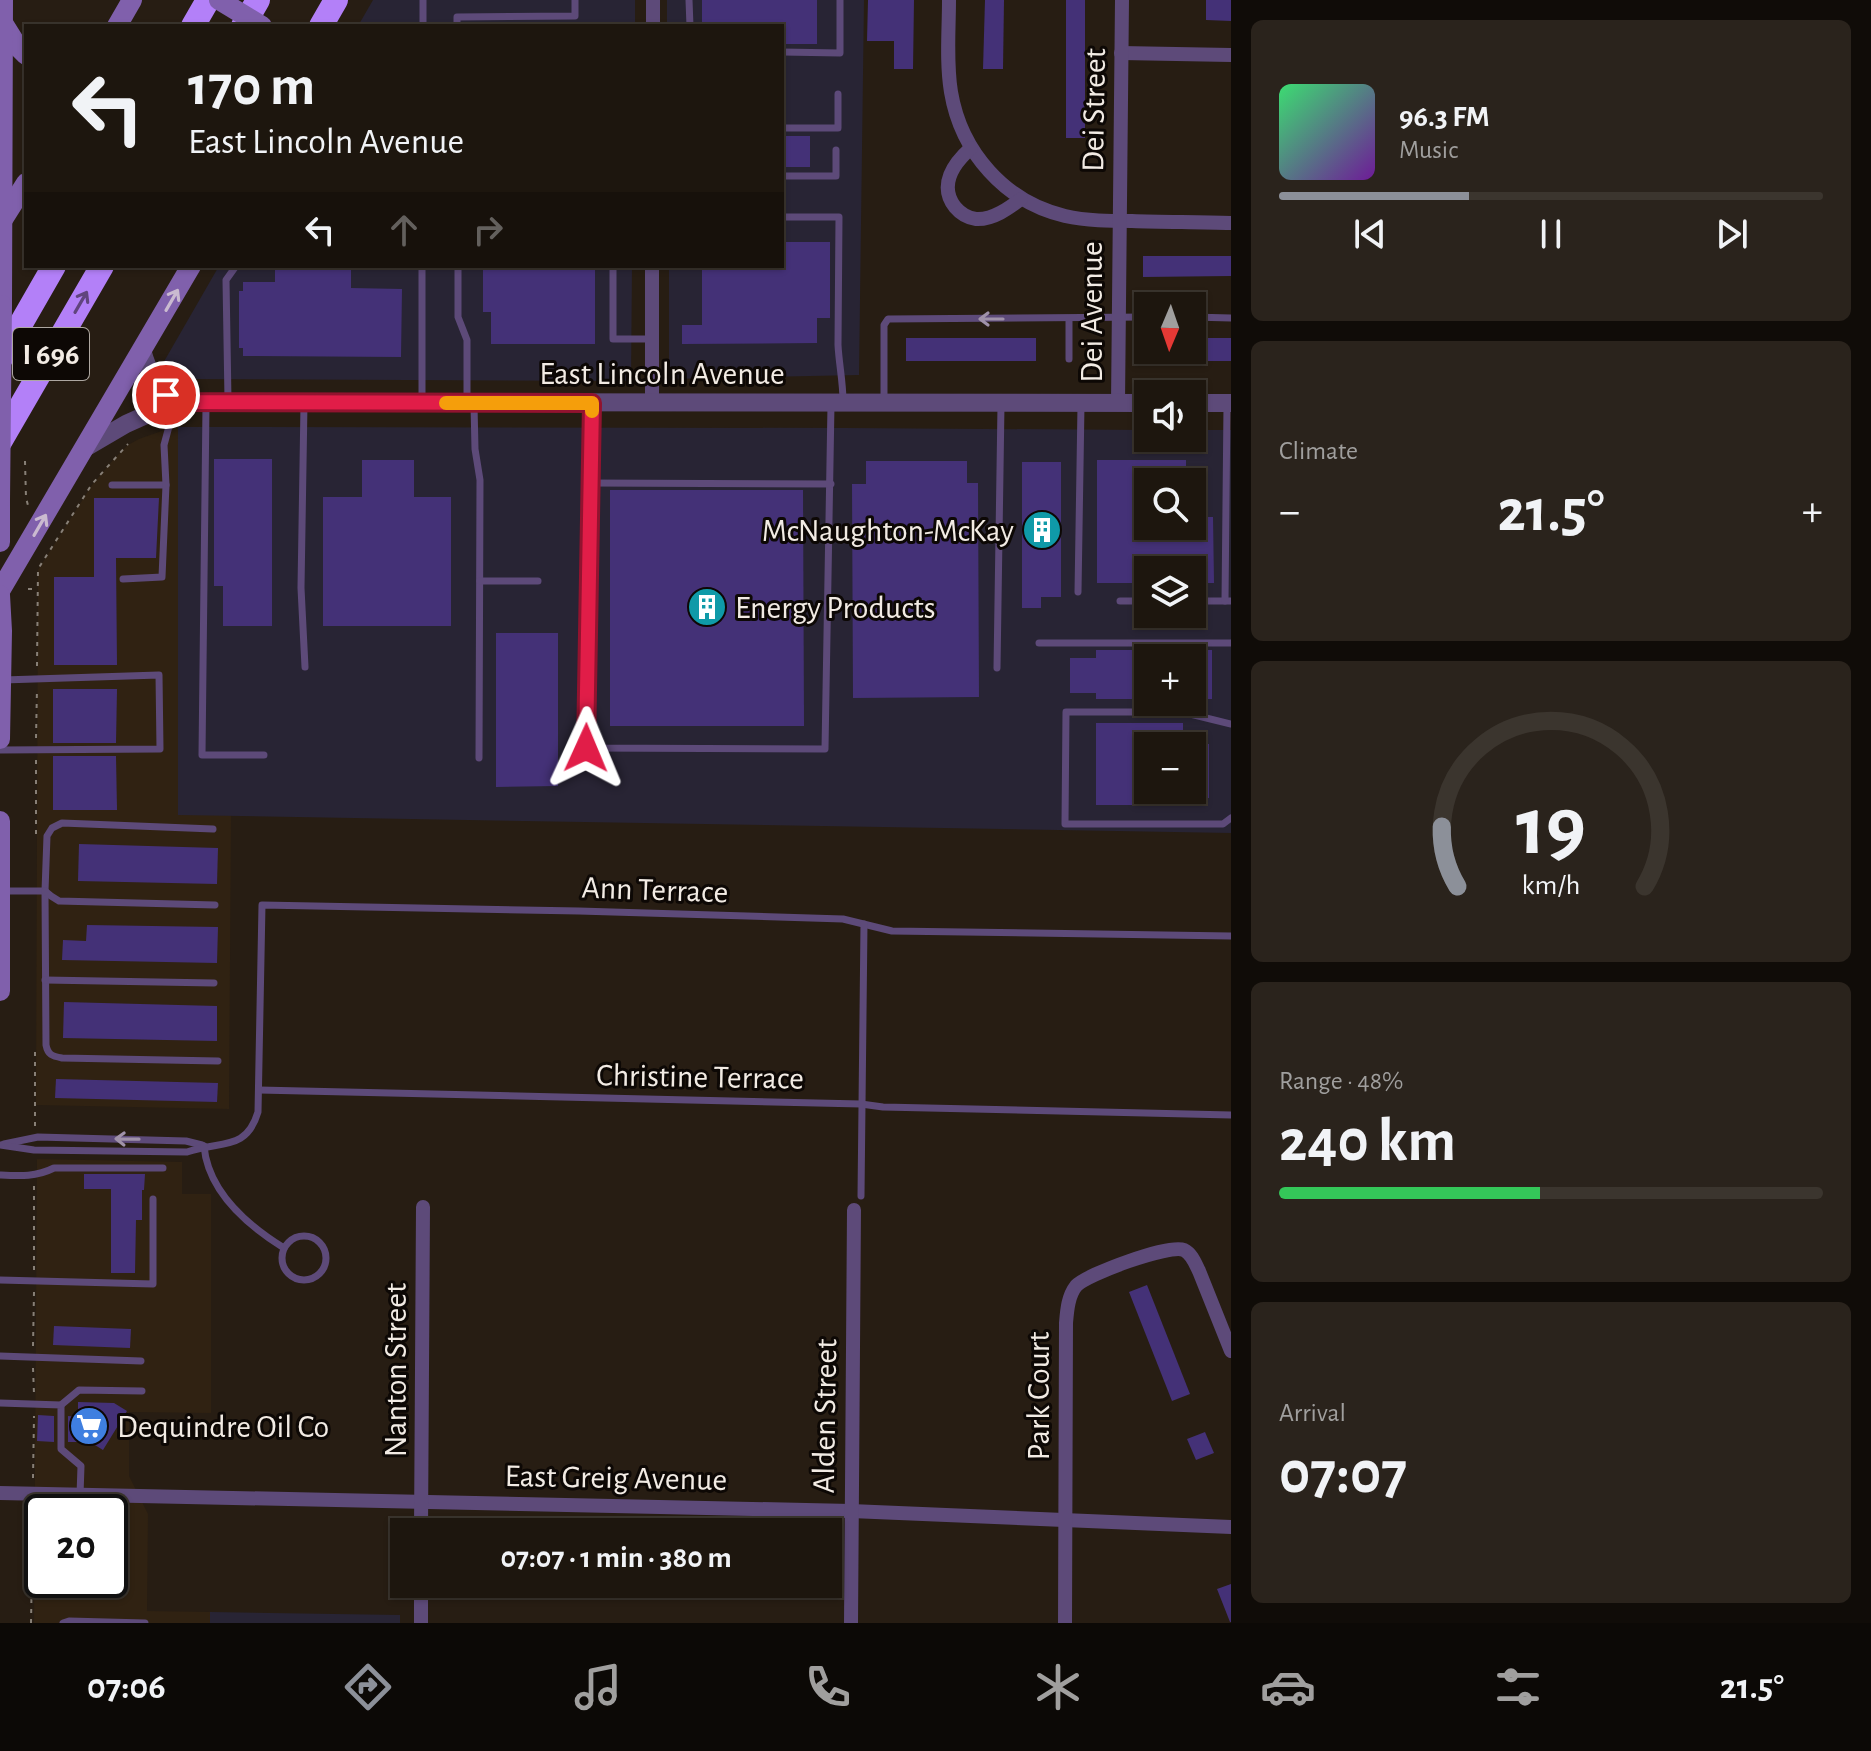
<!DOCTYPE html>
<meta charset="utf-8">
<style>
body{margin:0;font-family:"Alegreya Sans",sans-serif;background:#2a231c;color:#f1f3f6;height:100vh;display:flex;flex-direction:column;font-size:30px;white-space:nowrap}
*{box-sizing:border-box;margin:0}
p{font-size:26px;color:#a09f9e}
.icon{flex:none;width:44px;height:44px;fill:none;stroke:currentColor;stroke-width:2;stroke-linecap:round;stroke-linejoin:round}
.map{position:relative;flex:1;overflow:hidden}
.panel{display:flex;flex-direction:column;gap:20px;padding:20px;background:#100c08;width:640px}
.panel>*{flex:none}
.guide{position:absolute;left:24px;top:24px;width:760px;height:244px;border-radius:0px;box-shadow:0 2px 6px #0004,0 0 0 2px #3b352e;background:#1d160e;color:#f1f3f6;overflow:hidden}
.needle{width:52px;rotate:182deg}
.fabs{position:absolute;left:1134px;top:292px;display:grid;gap:16px}
.fabs a{display:grid;place-items:center;width:72px;height:72px;border-radius:0px;background:#1d160e;box-shadow:0 2px 6px #0004,0 0 0 2px #3b352e;font-size:40px}
.speed{position:absolute;left:24px;top:1494px;display:flex;gap:16px;font-size:40px;font-weight:700;text-align:center}
.speed>*{display:grid;place-content:center;width:104px;height:104px;border-radius:50%;background:#1d160e;box-shadow:0 2px 6px #0004,0 0 0 2px #3b352e;line-height:1}
.speed .limit{border:4px solid #111;border-radius:12px;background:#fff;color:#111}
.pin{position:absolute;display:grid;place-items:center;width:68px;height:68px;color:#fff;margin:-34px;border:4px solid #fff;border-radius:50%;box-shadow:0 2px 8px #0007}
.me{position:absolute;width:88px;margin:-44px;rotate:1deg;stroke-linejoin:round;filter:drop-shadow(0 0 6px #0008)}
.turn{display:flex;align-items:center;gap:28px;height:168px;padding:0 32px;font-size:36px}
.turn .icon{width:104px;height:104px;stroke-width:2.5}
.turn b{display:block;font-size:56px;line-height:68px}
.lanes{display:flex;align-items:center;height:76px;padding:0 32px;background:#0003;justify-content:center;gap:40px;direction:ltr}
.lanes .off{opacity:.35}
.big{font-size:60px;font-weight:600;line-height:1.1}
.panel .tile{flex:1;display:flex;flex-direction:column;justify-content:center;gap:12px;min-width:0;padding:0 28px;border-radius:12px;background:#2a231c}
.panel .dial{align-items:center;gap:0}
.dial svg{height:208px;overflow:visible;fill:none;stroke:#3b352e;stroke-width:7;stroke-linecap:round;text-anchor:middle}
.dial text{fill:#f1f3f6;stroke:none}
.song{display:flex;align-items:center;gap:24px}
.cover{width:96px;height:96px;border-radius:12px;background:linear-gradient(135deg,hsl(140 70% 55%),hsl(280 70% 35%))}
.played{height:8px;border-radius:4px;background:linear-gradient(90deg,#8c9099 35%,#3b352e 35%)}
.keys{display:flex;justify-content:space-around;direction:ltr}
.heat{display:flex;justify-content:space-between;align-items:center;font-size:44px;direction:ltr}
.charge{height:12px;border-radius:6px;background:linear-gradient(90deg,#34c759 48%,#3b352e 0)}
.trip{position:absolute;left:390px;top:1518px;width:452px;height:80px;border-radius:0px;background:#1d160e;box-shadow:0 2px 6px #0004,0 0 0 2px #3b352e;font-weight:600;line-height:80px;text-align:center}
.tab-bar{display:flex;height:128px;justify-content:space-around;align-items:center;background:#0c0906;color:#a09f9e}
.tab-bar .icon{width:56px;height:56px}
.tab-bar .on{color:#8c9099}
.tab-bar b{font-size:36px;color:#f1f3f6}
main{display:flex;flex:1;min-height:0}
.map>svg:first-child{display:block}
</style>
<main>
<div class="map">
<svg width="1231" height="1623" viewBox="0 0 1231 1623">
<rect width="100%" height="100%" fill="#271d13"/>
<!-- built -->
<g fill="#302212" fill-rule="evenodd">
<polygon points="173,427 178,427 178,814 231,814 229,1109 36,1105 38,570 92,485 115,458 128,445 139,439"/>
<path d="M37,1159L182,1162V1194H211V1413L129,1412V1476L148,1514L147,1611L210,1612V1623H34ZM42,1512H110V1580H42Z"/>
</g>
<!-- industrial -->
<g fill="#282434" fill-rule="evenodd">
<polygon points="373,0 635,0 635,26 358,26"/>
<polygon points="667,0 864,0 859,375 669,379 669,266 782,266 782,26 667,26"/>
<polygon points="219,266 632,266 631,381 175,379 162,365"/>
<path d="M178,427L847,428L1148,430V438H1192V430H1231V833L178,815ZM1148,482H1192V526H1148ZM1148,570H1192V614H1148ZM1148,658H1192V702H1148ZM1148,746H1192V790H1148Z"/>
<polygon points="210,1612 400,1615 400,1623 210,1623"/>
</g>
<!-- building -->
<g fill="#443177">
<polygon points="702,0 817,0 817,44 782,44 782,26 702,26"/>
<polygon points="868,0 914,0 913,69 894,69 894,41 867,41"/>
<polygon points="985,0 1004,0 1003,69 983,69"/>
<rect x="1066" y="0" width="19" height="138"/>
<polygon points="1206,0 1231,0 1231,21 1206,20"/>
<rect x="782" y="136" width="28" height="31"/>
<polygon points="782,242 830,242 830,318 817,318 817,343 682,344 682,325 702,325 702,266 782,266"/>
<polygon points="1143,256 1231,256 1231,276 1143,277"/>
<polygon points="275,266 351,266 351,288 402,289 401,357 243,356 243,348 239,348 239,291 243,291 243,282 275,282"/>
<polygon points="483,266 595,266 595,344 491,344 491,312 483,312"/>
<rect x="906" y="338" width="130" height="23"/>
<polygon points="1192,338 1231,338 1231,361 1167,361 1167,350 1192,350"/>
<polygon points="214,459 272,459 272,626 223,626 223,586 214,586"/>
<polygon points="362,460 414,460 414,497 451,497 451,626 323,626 323,497 362,497"/>
<polygon points="1097,460 1186,460 1186,482 1148,482 1148,526 1192,526 1192,517 1213,517 1214,583 1192,583 1192,570 1148,570 1148,583 1097,583"/>
<polygon points="866,461 967,461 967,483 978,483 979,697 853,698 852,484 866,484"/>
<polygon points="1022,462 1061,462 1061,597 1041,597 1041,608 1022,608"/>
<polygon points="610,490 803,490 804,726 610,726"/>
<polygon points="94,498 159,498 156,558 116,558 117,665 54,665 54,577 94,577"/>
<polygon points="496,633 558,633 558,786 496,787"/>
<polygon points="1096,650 1148,650 1148,699 1096,699 1096,693 1070,693 1070,658 1096,658"/>
<rect x="1192" y="650" width="20" height="49"/>
<polygon points="53,689 117,689 116,743 53,743"/>
<polygon points="1096,723 1183,723 1183,746 1148,746 1148,790 1184,790 1183,805 1096,805"/>
<rect x="1192" y="744" width="17" height="54"/>
<polygon points="53,756 116,756 117,810 53,810"/>
<polygon points="79,844 218,848 217,884 78,881"/>
<polygon points="87,925 218,927 217,963 62,960 63,940 86,941"/>
<polygon points="64,1002 217,1006 217,1041 63,1038"/>
<polygon points="56,1079 218,1083 217,1102 55,1098"/>
<polygon points="84,1174 145,1174 144,1190 142,1190 142,1220 136,1220 135,1273 111,1273 111,1189 84,1189"/>
<polygon points="1147,1285 1190,1394 1172,1401 1129,1292"/>
<polygon points="54,1326 131,1329 130,1348 53,1345"/>
<polygon points="78,1402 114,1403 127,1411 103,1450 90,1442 68,1442 68,1416 78,1417"/>
<polygon points="38,1415 54,1416 54,1442 37,1441"/>
<polygon points="1205,1432 1214,1453 1196,1460 1187,1439"/>
<polygon points="1231,1584 1231,1622 1230,1622 1217,1589"/>
</g>
<g fill="none" stroke-linecap="round" stroke-linejoin="round">
<!-- path -->
<g stroke="#888077" stroke-width="2" stroke-dasharray="4 6" stroke-linecap="butt">
<polyline points="25,461 26,498 29,509"/>
<polyline points="28,589 38,589"/>
<polyline points="37,666 38,569 92,484 128,444"/>
<polyline points="36,738 37,688"/>
<polyline points="36,834 36,760"/>
<polyline points="35,1126 35,1048"/>
<polyline points="34,1270 34,1184"/>
<polyline points="33,1346 34,1292"/>
<polyline points="33,1368 34,1394"/>
<polyline points="33,1478 34,1416"/>
<polyline points="31,1623 33,1508"/>
</g>
<!-- service -->
<g stroke="#5d4a79" stroke-width="7">
<polyline points="689,0 690,26"/>
<polyline points="423,26 423,0"/>
<polyline points="457,26 457,17 575,16 575,0"/>
<polyline points="782,52 840,53 840,0"/>
<polyline points="782,128 838,128 838,94"/>
<polyline points="782,176 836,176 836,150"/>
<path d="M782,217H839L838,345C839,364 843,382 843,401"/>
<polyline points="422,266 422,401"/>
<polyline points="458,266 458,317 467,340 467,401"/>
<polyline points="613,266 613,339 651,339"/>
<polyline points="1192,317 1231,318"/>
<polyline points="1069,319 1069,359"/>
<polyline points="228,400 226,280 236,266"/>
<polyline points="592,403 586,748 825,749 831,405"/>
<polyline points="884,403 884,325 888,319 1148,317"/>
<polyline points="304,404 301,588 305,667"/>
<polyline points="206,405 202,755 264,755"/>
<polyline points="474,405 475,449 480,480 479,758"/>
<polyline points="590,483 831,484"/>
<polyline points="112,485 166,485"/>
<polyline points="123,579 162,577 166,485 164,445 175,404"/>
<polyline points="480,581 538,581"/>
<polyline points="1078,592 1081,405"/>
<polyline points="1120,601 1148,601"/>
<polyline points="1192,601 1231,601"/>
<polyline points="1225,601 1227,405"/>
<polyline points="1039,643 1231,643"/>
<polyline points="997,668 1001,405"/>
<polyline points="1231,724 1182,712 1066,712 1065,824 1223,824 1231,818"/>
<polyline points="0,750 160,749 159,675 3,680"/>
<polyline points="3,891 45,891 47,836 52,828 62,823 213,829"/>
<path d="M45,891L46,1045C48,1055 52,1056 62,1058L218,1061"/>
<polyline points="45,891 51,896 59,901 215,905"/>
<polyline points="45,980 214,983"/>
<polyline points="259,1090 861,1104 883,1107 1231,1115"/>
<polyline points="4,1144 38,1137 186,1141 202,1145"/>
<path d="M0,1145L34,1150L187,1152C220,1140 246,1152 258,1112L262,905L579,911L843,919L892,931L1231,936"/>
<path d="M204,1146C208,1192 247,1225 284,1248"/>
<path d="M0,1175C20,1176 36,1177 54,1168H163"/>
<polyline points="861,1196 864,924"/>
<circle cx="304" cy="1258" r="22"/>
<polyline points="0,1280 153,1284 153,1199"/>
<polyline points="0,1356 141,1361"/>
<polyline points="0,1403 61,1405 61,1449 81,1466 80,1495"/>
<polyline points="61,1405 79,1390 142,1391"/>
<polyline points="63,1623 69,1621 145,1623"/>
</g>
<!-- minor -->
<g stroke="#5d4a79" stroke-width="14">
<polyline points="653,0 653,26"/>
<path d="M949,0C949,30 946,62 951,92C961,152 1005,202 1065,216C1087,221 1110,221 1132,221C1165,222 1198,222 1231,223"/>
<polyline points="1121,53 1231,55"/>
<path d="M971,148C954,163 938,185 955,207C960,213 968,218 976,219C993,220 1009,208 1021,199"/>
<polyline points="652,403 652,266"/>
<polyline points="1118,403 1122,0"/>
<polyline points="0,1493 851,1511 1231,1527"/>
<polyline points="421,1532 423,1207"/>
<polyline points="421,1623 421,1584"/>
<polyline points="851,1623 854,1210"/>
<path d="M1065,1623L1066,1323C1067,1311 1068,1296 1076,1286C1087,1274 1169,1244 1184,1250C1192,1254 1195,1263 1199,1271L1231,1351"/>
</g>
<!-- tertiary -->
<g stroke="#5d4a79" stroke-width="18">
<path d="M142,350C149,375 156,386 175,402"/>
<polyline points="1192,403 1231,403"/>
<polyline points="85,448 126,424 175,402 1148,403"/>
</g>
<!-- secondary -->
<g stroke="#8060ac" stroke-width="20">
<polyline points="3,23 18,47 26,55"/>
<polyline points="117,26 132,0"/>
<polyline points="2,221 26,183"/>
<polyline points="2,305 3,0"/>
<polyline points="0,542 0,500"/>
<polyline points="0,591 191,266"/>
<polyline points="0,595 2,631 0,739"/>
<polyline points="0,821 0,991"/>
</g>
<!-- motorway -->
<g stroke="#b380f8" stroke-width="24">
<polyline points="193,26 208,0"/>
<polyline points="243,26 258,0"/>
<polyline points="321,26 336,0"/>
<polyline points="0,360 54,266"/>
<polyline points="0,442 102,266"/>
</g>
<!-- secondary-bridge -->
<g stroke="#8060ac" stroke-width="20">
<polyline points="219,0 262,26"/>
<polyline points="0,500 2,305"/>
</g>
</g>
<!-- one-way arrows -->
<defs><path id="oneway-shaft" d="M-6 0H5M1.5-3L5.5 0L1.5 3" fill="none" stroke-width="1.6" stroke-linecap="round" stroke-linejoin="round" transform="scale(2)"/></defs>
<g stroke="#cabad0">
<use href="#oneway-shaft" transform="translate(172 300) rotate(-60)"/>
<use href="#oneway-shaft" transform="translate(40 525) rotate(-60)"/>
</g>
<use stroke="#60447e" href="#oneway-shaft" transform="translate(81 302) rotate(-60)"/>
<g stroke="#a092a9">
<use href="#oneway-shaft" transform="translate(991 319) rotate(180)"/>
<use href="#oneway-shaft" transform="translate(127 1139) rotate(-179)"/>
</g>
<g fill="none" stroke-linecap="round" stroke-linejoin="round">
<!-- route casing -->
<g stroke="#92132f" stroke-width="20">
<polyline id="route" points="166,395 175,402 592,403 586,748"/>
</g>
<!-- route -->
<use href="#route" stroke="#e11d48" stroke-width="14"/>
<!-- slow -->
<polyline stroke="#f59e0b" stroke-width="14" points="446,403 592,403 592,411"/>
</g>
<!-- icons -->
<defs>
<g id="building-disc" transform="scale(2)"><circle r="9.5" fill="#0f9aa8" stroke="#0d0805"/><path d="M-4-6H4V6H1V3H-1V6H-4ZM-2.5-4.3h1.7v1.8h-1.7ZM.8-4.3h1.7v1.8H.8ZM-2.5-1h1.7V.8h-1.7ZM.8-1h1.7V.8H.8Z" fill="#fff"/></g>
<g id="supermarket-disc" transform="scale(2)"><circle r="9.5" fill="#3f7fe0" stroke="#0d0805"/><path d="M-6-5.5h2.5l.6 2H6L4.5 2H-2.5L-4.4-4H-6ZM-1.5 3.2a1.3 1.3 0 1 0 .1 0ZM3 3.2a1.3 1.3 0 1 0 .1 0Z" fill="#fff"/></g>
</defs>
<g fill-rule="evenodd">
<use href="#building-disc" x="1042" y="530"/>
<use href="#building-disc" x="707" y="607"/>
<use href="#supermarket-disc" x="89" y="1426"/>
</g>
<g text-anchor="middle" stroke-width="6" stroke-linejoin="round" paint-order="stroke">
<!-- shield labels -->
<rect fill="#0d0805" stroke="#ada7a1" stroke-width="2" x="13" y="328" width="76" height="52" rx="6"/>
<g font-size="30" font-weight="bold" fill="#f2ebe4">
<text x="51" y="364">I 696</text>
</g>
<!-- street labels -->
<g font-size="32" fill="#f2ebe4" stroke="#0d0805">
<text transform="translate(1093 110) rotate(-89)" y="11">Dei Street</text>
<text transform="translate(1091 312) rotate(-90)" y="11">Dei Avenue</text>
<text x="662" y="384">East Lincoln Avenue</text>
<text transform="translate(655 889) rotate(2)" y="11">Ann Terrace</text>
<text transform="translate(700 1076) rotate(1)" y="11">Christine Terrace</text>
<text transform="translate(395 1370) rotate(-90)" y="11">Nanton Street</text>
<text transform="translate(1038 1396) rotate(-90)" y="11">Park Court</text>
<text transform="translate(824 1416) rotate(-89)" y="11">Alden Street</text>
<text transform="translate(616 1477) rotate(1)" y="11">East Greig Avenue</text>
</g>
<!-- poi labels -->
<g font-size="32" fill="#f2ebe4" stroke="#0d0805" text-anchor="start">
<text x="1014" y="541" text-anchor="end">McNaughton-McKay</text>
<text x="735" y="618">Energy Products</text>
<text x="117" y="1437">Dequindre Oil Co</text>
</g>
</g>
</svg>
<div class="fabs">
<a><svg class="needle" viewBox="-14 -14 28 28"><path d="M0-13l5 13h-10z" fill="#e53935"/><path d="M0 13l5-13h-10z" fill="#a09f9e"/></svg></a>
<a><svg class="icon" aria-label="sound" viewBox="0 0 24 24"><path d="M4 9h4l5-4v14l-5-4H4zM17 9q2 3 0 6"/></svg></a>
<a><svg class="icon" aria-label="search" viewBox="0 0 24 24"><circle cx="10" cy="10" r="6"/><path d="M15 15l6 6"/></svg></a>
<a><svg class="icon" aria-label="layers" viewBox="0 0 24 24"><path d="M12 4l9 5-9 5-9-5zM3 14l9 5 9-5"/></svg></a>
<a>+</a>
<a>−</a>
</div>
<div class="speed"><div class="limit">20</div></div>
<div class="pin" style="left:166px;top:395px;background:#d93025"><svg class="icon" aria-label="arrive" viewBox="0 0 24 24"><path d="M6 21V4h12l-3 4 3 4H6"/></svg></div>
<svg class="me" style="left:586px;top:748px" viewBox="-20 -20 40 40"><path d="M0-17L14 15 0 8-14 15z" fill="#e11d48" stroke="#fff" stroke-width="4"/></svg>
<div class="trip">07:07 · 1 min · 380 m</div>
<div class="guide">
<div class="turn"><svg class="icon" aria-label="left" viewBox="0 0 24 24"><path d="M17 20v-9H6M10 6l-5 5 5 5"/></svg><div><b>170 m</b>East Lincoln Avenue</div></div>
<div class="lanes"><svg class="icon" aria-label="left" viewBox="0 0 24 24"><path d="M17 20v-9H6M10 6l-5 5 5 5"/></svg><svg class="icon off" aria-label="ahead" viewBox="0 0 24 24"><path d="M12 20V5M6 11l6-6 6 6"/></svg><svg class="icon off" aria-label="right" viewBox="0 0 24 24"><path d="M7 20v-9h11M14 6l5 5-5 5"/></svg></div>
</div>
</div>
<section class="panel">
<div class="tile">
<div class="song"><i class="cover"></i><div><b>96.3 FM</b><p>Music</p></div></div>
<div class="played"></div>
<div class="keys"><svg class="icon" aria-label="previous" viewBox="0 0 24 24"><path d="M18 5L8 12l10 7zM5 5v14"/></svg><svg class="icon" aria-label="pause" viewBox="0 0 24 24"><path d="M8 5v14M16 5v14"/></svg><svg class="icon" aria-label="next" viewBox="0 0 24 24"><path d="M6 5l10 7-10 7zM19 5v14"/></svg></div>
</div>
<div class="tile"><p>Climate</p>
<div class="heat"><a>−</a><b class="big">21.5°</b><a>+</a></div>
</div>
<div class="tile dial"><svg viewBox="0 0 100 80">
<path d="M14 69A42 42 0 1 1 86 69"/>
<path d="M14 69A42 42 0 0 1 8 46" stroke="#8c9099"/>
<text x="50" y="56" font-size="32" font-weight="700">19</text>
<text x="50" y="72" font-size="11">km/h</text>
</svg></div>
<div class="tile"><p>Range · 48%</p><b class="big">240 km</b><div class="charge"></div></div>
<div class="tile"><p>Arrival</p><b class="big">07:07</b></div>
</section>
</main>
<nav class="tab-bar">
<b>07:06</b>
<svg class="icon on" aria-label="directions" viewBox="0 0 24 24"><path d="M12 3l9 9-9 9-9-9zM9 14v-3h6M13 9l2 2-2 2"/></svg>
<svg class="icon" aria-label="music" viewBox="0 0 24 24"><path d="M9 18V5l10-2v13"/><circle cx="6" cy="18" r="3"/><circle cx="16" cy="16" r="3"/></svg>
<svg class="icon" aria-label="phone" viewBox="0 0 24 24"><path d="M5 4h4l2 5-3 2q2 4 5 5l2-3 5 2v4C11 20 4 13 5 4z"/></svg>
<svg class="icon" aria-label="climate" viewBox="0 0 24 24"><path d="M12 3v18M4 7l16 10M4 17L20 7"/></svg>
<svg class="icon" aria-label="car" viewBox="0 0 24 24"><path d="M5 17H2v-5l4-1 3-4h7l3 4 3 1v5h-3M9 17h6M6 11h13"/><circle cx="7" cy="17" r="2"/><circle cx="17" cy="17" r="2"/></svg>
<svg class="icon" aria-label="filters" viewBox="0 0 24 24"><path d="M4 7h16M4 17h16"/><circle cx="9" cy="7" r="2"/><circle cx="15" cy="17" r="2"/></svg>
<b>21.5°</b>
</nav>
